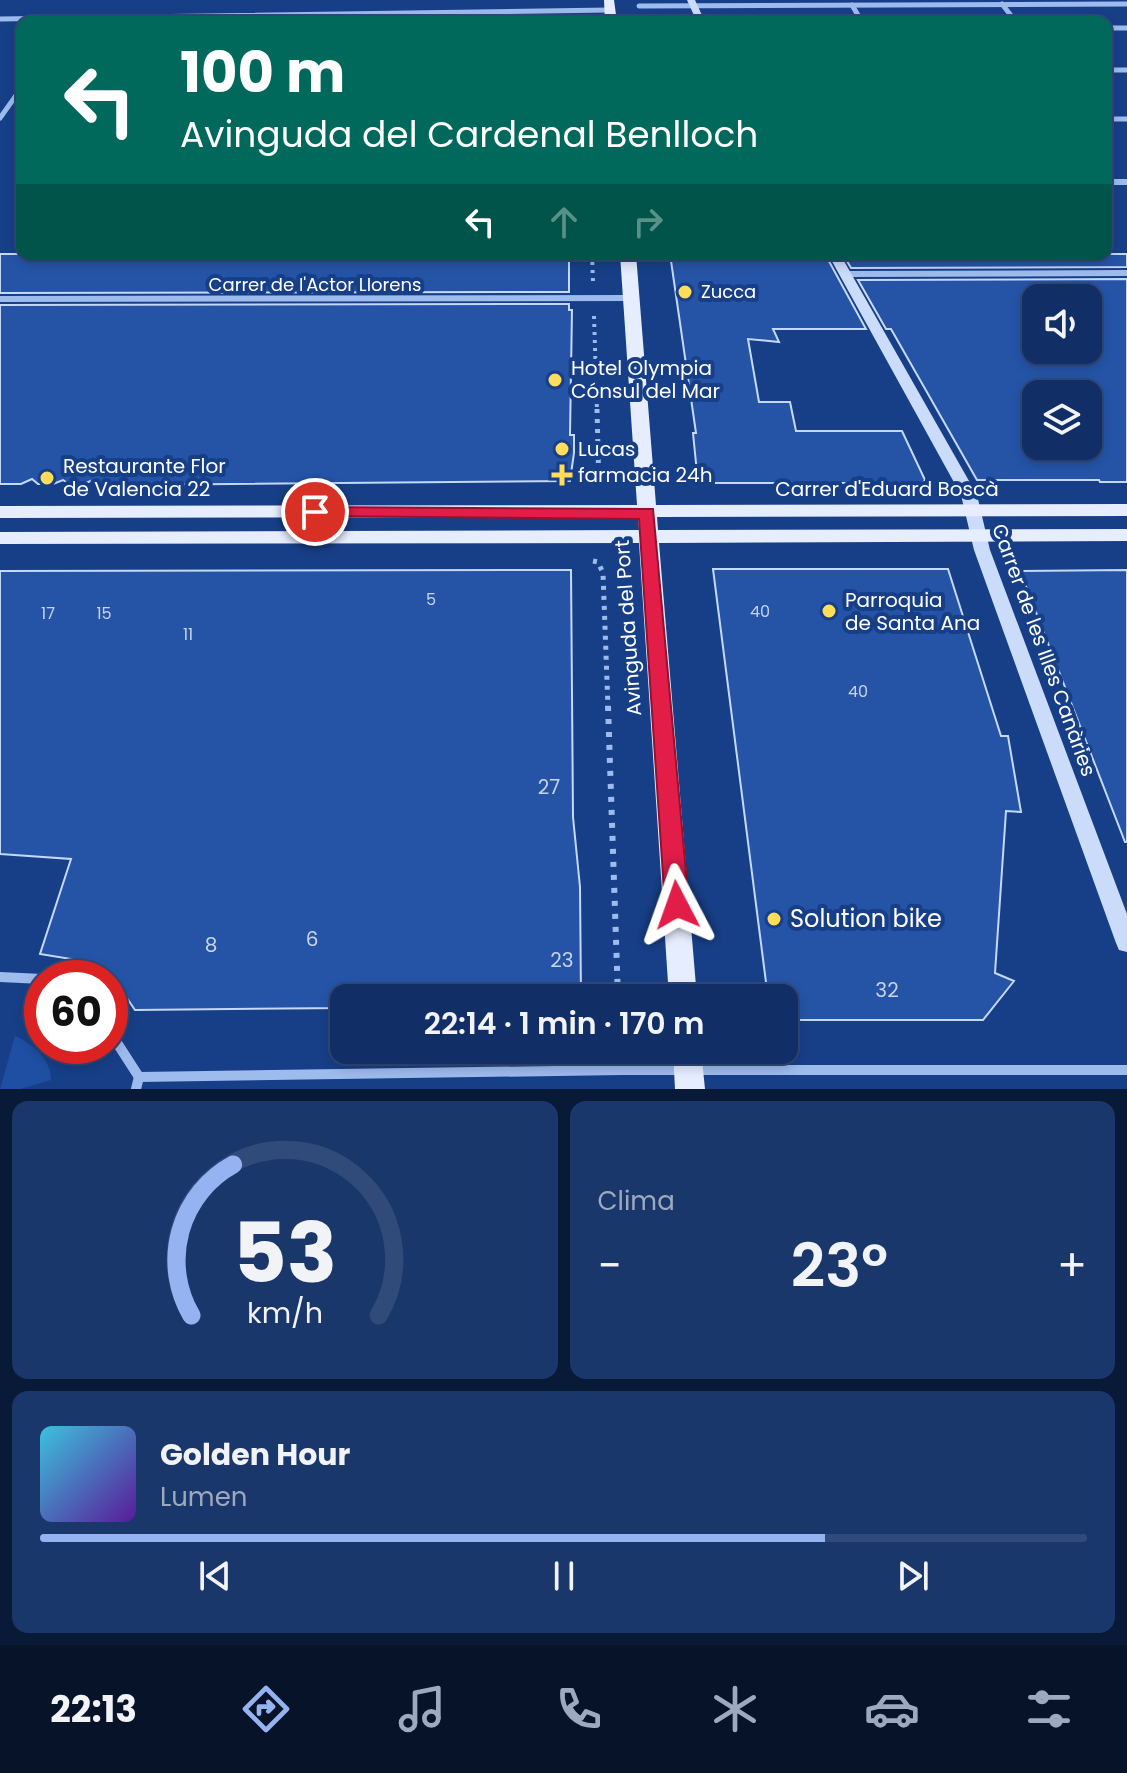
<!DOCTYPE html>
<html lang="es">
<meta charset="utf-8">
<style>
body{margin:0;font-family:Poppins,sans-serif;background:#1a376c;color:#f1f3f6;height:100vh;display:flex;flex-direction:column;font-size:30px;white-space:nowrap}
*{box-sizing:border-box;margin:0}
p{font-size:26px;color:#9ca9bf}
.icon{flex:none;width:44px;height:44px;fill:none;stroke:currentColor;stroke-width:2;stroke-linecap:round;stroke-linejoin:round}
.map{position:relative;height:1089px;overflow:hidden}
.panel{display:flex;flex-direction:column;gap:12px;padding:12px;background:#091a38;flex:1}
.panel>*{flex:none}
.guide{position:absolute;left:16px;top:16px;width:1096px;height:244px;border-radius:16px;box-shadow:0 4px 12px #0003,0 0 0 2px #304a7a;background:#00695c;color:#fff;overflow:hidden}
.fabs{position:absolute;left:1022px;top:284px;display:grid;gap:16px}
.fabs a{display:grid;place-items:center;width:80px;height:80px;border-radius:16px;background:#112f66;box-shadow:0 4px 12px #0003,0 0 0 2px #304a7a;font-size:40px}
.speed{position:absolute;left:24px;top:960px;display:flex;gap:16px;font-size:40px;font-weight:700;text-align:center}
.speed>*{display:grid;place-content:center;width:104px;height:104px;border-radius:50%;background:#112f66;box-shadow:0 4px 12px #0003,0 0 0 2px #304a7a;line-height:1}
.speed .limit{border:12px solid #d22;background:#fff;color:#111}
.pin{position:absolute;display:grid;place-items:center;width:68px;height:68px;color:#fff;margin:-34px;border:4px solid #fff;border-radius:50%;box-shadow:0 2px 8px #0007}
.me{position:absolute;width:88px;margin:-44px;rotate:356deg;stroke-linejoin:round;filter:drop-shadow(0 0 6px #0008)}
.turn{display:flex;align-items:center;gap:28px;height:168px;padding:0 32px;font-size:36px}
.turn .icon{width:104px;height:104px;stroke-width:2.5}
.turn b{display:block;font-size:56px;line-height:68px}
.lanes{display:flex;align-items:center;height:76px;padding:0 32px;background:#0003;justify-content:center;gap:40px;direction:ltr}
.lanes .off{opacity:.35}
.big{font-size:60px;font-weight:600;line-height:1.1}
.panel .widget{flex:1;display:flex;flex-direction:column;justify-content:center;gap:12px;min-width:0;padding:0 28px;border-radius:16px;background:#1a376c}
.panel .dial{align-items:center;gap:0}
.dial svg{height:208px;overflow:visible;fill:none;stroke:#304a7a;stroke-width:7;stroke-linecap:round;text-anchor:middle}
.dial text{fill:#f1f3f6;stroke:none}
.song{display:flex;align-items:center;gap:24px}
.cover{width:96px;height:96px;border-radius:12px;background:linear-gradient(135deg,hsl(190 70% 55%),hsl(270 70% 35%))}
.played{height:8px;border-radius:4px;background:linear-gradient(90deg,#95b2f1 75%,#304a7a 75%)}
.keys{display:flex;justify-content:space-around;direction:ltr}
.heat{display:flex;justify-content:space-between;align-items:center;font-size:44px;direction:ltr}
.panel .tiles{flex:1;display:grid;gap:12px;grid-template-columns:1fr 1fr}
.widget:last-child{grid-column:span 2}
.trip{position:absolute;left:330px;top:984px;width:468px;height:80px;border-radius:16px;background:#112f66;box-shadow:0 4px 12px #0003,0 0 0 2px #304a7a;font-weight:600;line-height:80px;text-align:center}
.tab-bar{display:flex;height:128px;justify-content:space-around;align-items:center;background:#071329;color:#9ca9bf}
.tab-bar .icon{width:56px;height:56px}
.tab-bar .current{color:#95b2f1}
.tab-bar b{font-size:36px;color:#f1f3f6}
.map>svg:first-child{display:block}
</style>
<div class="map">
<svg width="1127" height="1089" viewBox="0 0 1127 1089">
<rect width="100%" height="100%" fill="#173f88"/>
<!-- green -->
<path fill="#1f4fa2" d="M15,1036C33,1044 51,1059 51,1080L20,1089H0Z"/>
<!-- building -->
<g fill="#2554a7" stroke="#c4d8fa" stroke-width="2" fill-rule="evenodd">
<polygon points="0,254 569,254 569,292 0,293"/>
<polygon points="670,254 825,254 866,329 773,329 779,342 748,339 759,402 790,402 796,431 902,431 925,480 923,483 698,483 693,433 696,433"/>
<polygon points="843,254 1127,254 1127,267 851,268"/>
<path d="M1127,279V482H1100L1099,480H977L891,329H886L858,280ZM1036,298H1088V350H1036ZM1036,394H1088V446H1036Z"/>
<polygon points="569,304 569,310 572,310 570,435 574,435 574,453 570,481 128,485 101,484 95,479 84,484 69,484 63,480 53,484 38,484 32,479 21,484 0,484 0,305"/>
<polygon points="713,569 948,569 1001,736 1008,736 1021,812 1006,811 995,973 1014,981 983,1020 784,1020 784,998 768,998"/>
<polygon points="571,570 573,817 580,887 581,998 344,998 344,1008 135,1010 118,985 97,968 77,960 40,954 71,859 0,854 0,571"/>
<polygon points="1127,570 1127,842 1125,842 1020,571"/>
</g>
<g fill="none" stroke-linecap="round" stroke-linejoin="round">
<!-- path-far2 -->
<g stroke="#9ebbee" stroke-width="4" stroke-dasharray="3 5" stroke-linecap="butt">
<polyline points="592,254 593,282"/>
<polyline points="594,316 597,411"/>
</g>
<!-- path-far1 -->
<g stroke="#9ebbee" stroke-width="5" stroke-dasharray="4 6" stroke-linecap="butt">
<polyline points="597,409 599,489"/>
<polyline points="593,561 598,562 603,573 608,708"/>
</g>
<!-- path -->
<polyline stroke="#9ebbee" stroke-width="6" stroke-dasharray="5 8" stroke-linecap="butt" points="608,706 618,998"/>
<!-- street-far2 -->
<g stroke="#9ebbee" stroke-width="5">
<polyline points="1002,4 1016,22"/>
<polyline points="852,5 862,22"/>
<polyline points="639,6 1127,4"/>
<polyline points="0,19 610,10"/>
<polyline points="1106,28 1127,28"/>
<polyline points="1106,70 1127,70"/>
<polyline points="0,118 22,87"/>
<polyline points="1106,119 1127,119"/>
</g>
<!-- street-far1 -->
<g stroke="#9ebbee" stroke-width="6">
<polyline points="1106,182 1127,182"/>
<polyline points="847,274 1127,273"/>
<polyline points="0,299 631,298"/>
</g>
<!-- street -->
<g stroke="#9ebbee" stroke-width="10">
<polyline points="0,977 42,979"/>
<polyline points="110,1032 139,1077"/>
<polyline points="139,1077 621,1070 1127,1070"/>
<polyline points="136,1089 139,1077"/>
</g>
<!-- secondary -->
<g fill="#cbdbfa" fill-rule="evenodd">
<polygon points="687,0 695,0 705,22 697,22"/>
<polygon points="828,254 840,254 977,495 990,550 1127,914 1127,952 1119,950 1116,943 974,550 961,495"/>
</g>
<!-- primary -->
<g fill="#e5edff" fill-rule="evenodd">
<polygon points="604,0 614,0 617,22 605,22"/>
<polygon points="620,254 636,254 656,505 1127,504 1127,516 657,517 658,530 1127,529 1127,541 659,543 697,998 669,998 639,543 0,544 0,532 639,530 638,517 0,518 0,506 637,505"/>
<polygon points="673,1050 701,1050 705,1089 675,1089"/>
</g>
</g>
<!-- route -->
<polygon fill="#e11d48" stroke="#92132f" stroke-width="2" points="315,507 653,509 689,905 685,912 677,915 668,912 665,905 639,519 308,516 306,512 308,508"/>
<!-- markers -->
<g fill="#ffdd5b" stroke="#173f88" stroke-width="3">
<circle cx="685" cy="292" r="8"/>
<circle cx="555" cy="380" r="8"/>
<circle cx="562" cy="449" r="8"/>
<path d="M558 463h8v8h8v8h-8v8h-8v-8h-8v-8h8z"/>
<circle cx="47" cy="478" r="8"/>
<circle cx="829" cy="611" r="8"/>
<circle cx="774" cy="919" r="8"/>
</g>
<g text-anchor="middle" stroke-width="8" stroke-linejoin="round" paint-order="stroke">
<!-- number labels -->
<g font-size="16" fill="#c8d4e9">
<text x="431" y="605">5</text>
<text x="760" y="617">40</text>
<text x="48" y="619">17</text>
<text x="104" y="619">15</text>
<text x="188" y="640">11</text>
<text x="858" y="697">40</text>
</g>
<!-- far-street labels -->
<g font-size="18" fill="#fff" stroke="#173f88">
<text x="315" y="291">Carrer de l'Actor Llorens</text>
</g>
<!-- far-poi labels -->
<g font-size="18" fill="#fff" stroke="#173f88" text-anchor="start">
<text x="701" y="298">Zucca</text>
</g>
<!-- poi labels -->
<g font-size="20" fill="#fff" stroke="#173f88" text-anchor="start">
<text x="571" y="375">Hotel Olympia<tspan x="571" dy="23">Cónsul del Mar</tspan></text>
<text x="578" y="456">Lucas</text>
<text x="63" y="473">Restaurante Flor<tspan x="63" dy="23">de Valencia 22</tspan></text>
<text x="578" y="482">farmacia 24h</text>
<text x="845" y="607">Parroquia<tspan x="845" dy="23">de Santa Ana</tspan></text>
</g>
<!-- street labels -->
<g font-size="20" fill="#fff" stroke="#173f88">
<text x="887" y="496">Carrer d'Eduard Boscà</text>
<text transform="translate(628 628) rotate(-94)" y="7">Avinguda del Port</text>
<text transform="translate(1044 650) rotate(70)" y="7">Carrer de les Illes Canàries</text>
</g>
<!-- near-number labels -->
<g font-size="20" fill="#c8d4e9">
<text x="549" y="794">27</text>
<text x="312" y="946">6</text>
<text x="211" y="952">8</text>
<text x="562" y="967">23</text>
<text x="887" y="997">32</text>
</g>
<!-- near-poi labels -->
<g font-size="24" fill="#fff" stroke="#173f88" text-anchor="start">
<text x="790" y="927">Solution bike</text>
</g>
</g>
</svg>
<div class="fabs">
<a><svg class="icon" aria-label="sound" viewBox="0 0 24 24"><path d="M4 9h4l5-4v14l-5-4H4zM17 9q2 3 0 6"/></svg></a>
<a><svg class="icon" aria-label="layers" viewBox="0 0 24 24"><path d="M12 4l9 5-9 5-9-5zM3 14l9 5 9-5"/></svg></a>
</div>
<div class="speed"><div class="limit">60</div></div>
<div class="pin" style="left:315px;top:512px;background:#d93025"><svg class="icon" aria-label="arrive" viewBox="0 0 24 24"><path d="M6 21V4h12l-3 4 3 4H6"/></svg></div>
<svg class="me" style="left:677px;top:905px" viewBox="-20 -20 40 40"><path d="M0-17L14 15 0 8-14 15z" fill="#e11d48" stroke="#fff" stroke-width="4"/></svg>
<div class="trip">22:14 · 1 min · 170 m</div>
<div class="guide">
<div class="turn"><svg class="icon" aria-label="left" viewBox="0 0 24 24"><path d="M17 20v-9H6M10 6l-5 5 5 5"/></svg><div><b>100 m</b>Avinguda del Cardenal Benlloch</div></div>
<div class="lanes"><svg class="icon" aria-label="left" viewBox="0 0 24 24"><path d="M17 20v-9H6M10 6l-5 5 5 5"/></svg><svg class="icon off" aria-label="ahead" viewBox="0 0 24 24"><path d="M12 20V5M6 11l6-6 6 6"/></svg><svg class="icon off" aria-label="right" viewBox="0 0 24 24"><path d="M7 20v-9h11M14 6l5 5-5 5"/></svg></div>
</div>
</div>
<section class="panel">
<div class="tiles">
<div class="widget dial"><svg viewBox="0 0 100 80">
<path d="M14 69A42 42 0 1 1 86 69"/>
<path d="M14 69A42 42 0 0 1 30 11" stroke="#95b2f1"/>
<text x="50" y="56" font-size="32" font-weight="700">53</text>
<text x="50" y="72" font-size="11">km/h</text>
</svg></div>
<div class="widget"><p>Clima</p>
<div class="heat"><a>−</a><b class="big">23°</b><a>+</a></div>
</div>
<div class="widget">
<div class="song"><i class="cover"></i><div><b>Golden Hour</b><p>Lumen</p></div></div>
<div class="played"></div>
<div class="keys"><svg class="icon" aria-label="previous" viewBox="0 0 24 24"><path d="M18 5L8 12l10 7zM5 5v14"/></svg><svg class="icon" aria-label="pause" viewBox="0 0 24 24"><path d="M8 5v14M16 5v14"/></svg><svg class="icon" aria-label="next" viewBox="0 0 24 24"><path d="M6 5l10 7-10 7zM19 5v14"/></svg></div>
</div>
</div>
</section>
<nav class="tab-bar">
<b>22:13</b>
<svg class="icon current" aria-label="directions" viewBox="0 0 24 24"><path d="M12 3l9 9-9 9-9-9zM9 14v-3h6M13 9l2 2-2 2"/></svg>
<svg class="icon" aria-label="music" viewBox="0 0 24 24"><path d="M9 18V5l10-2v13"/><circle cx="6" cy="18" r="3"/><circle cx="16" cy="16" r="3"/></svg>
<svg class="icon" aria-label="phone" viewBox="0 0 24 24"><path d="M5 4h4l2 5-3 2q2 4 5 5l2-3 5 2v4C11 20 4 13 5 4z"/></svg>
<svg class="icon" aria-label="climate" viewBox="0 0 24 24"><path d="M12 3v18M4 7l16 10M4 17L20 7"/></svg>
<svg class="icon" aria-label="car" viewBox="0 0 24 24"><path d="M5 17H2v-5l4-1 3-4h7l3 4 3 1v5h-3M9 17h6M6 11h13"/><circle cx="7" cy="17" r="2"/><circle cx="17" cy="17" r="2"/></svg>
<svg class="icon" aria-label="filters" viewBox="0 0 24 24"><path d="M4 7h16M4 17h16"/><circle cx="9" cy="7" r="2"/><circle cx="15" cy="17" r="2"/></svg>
</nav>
